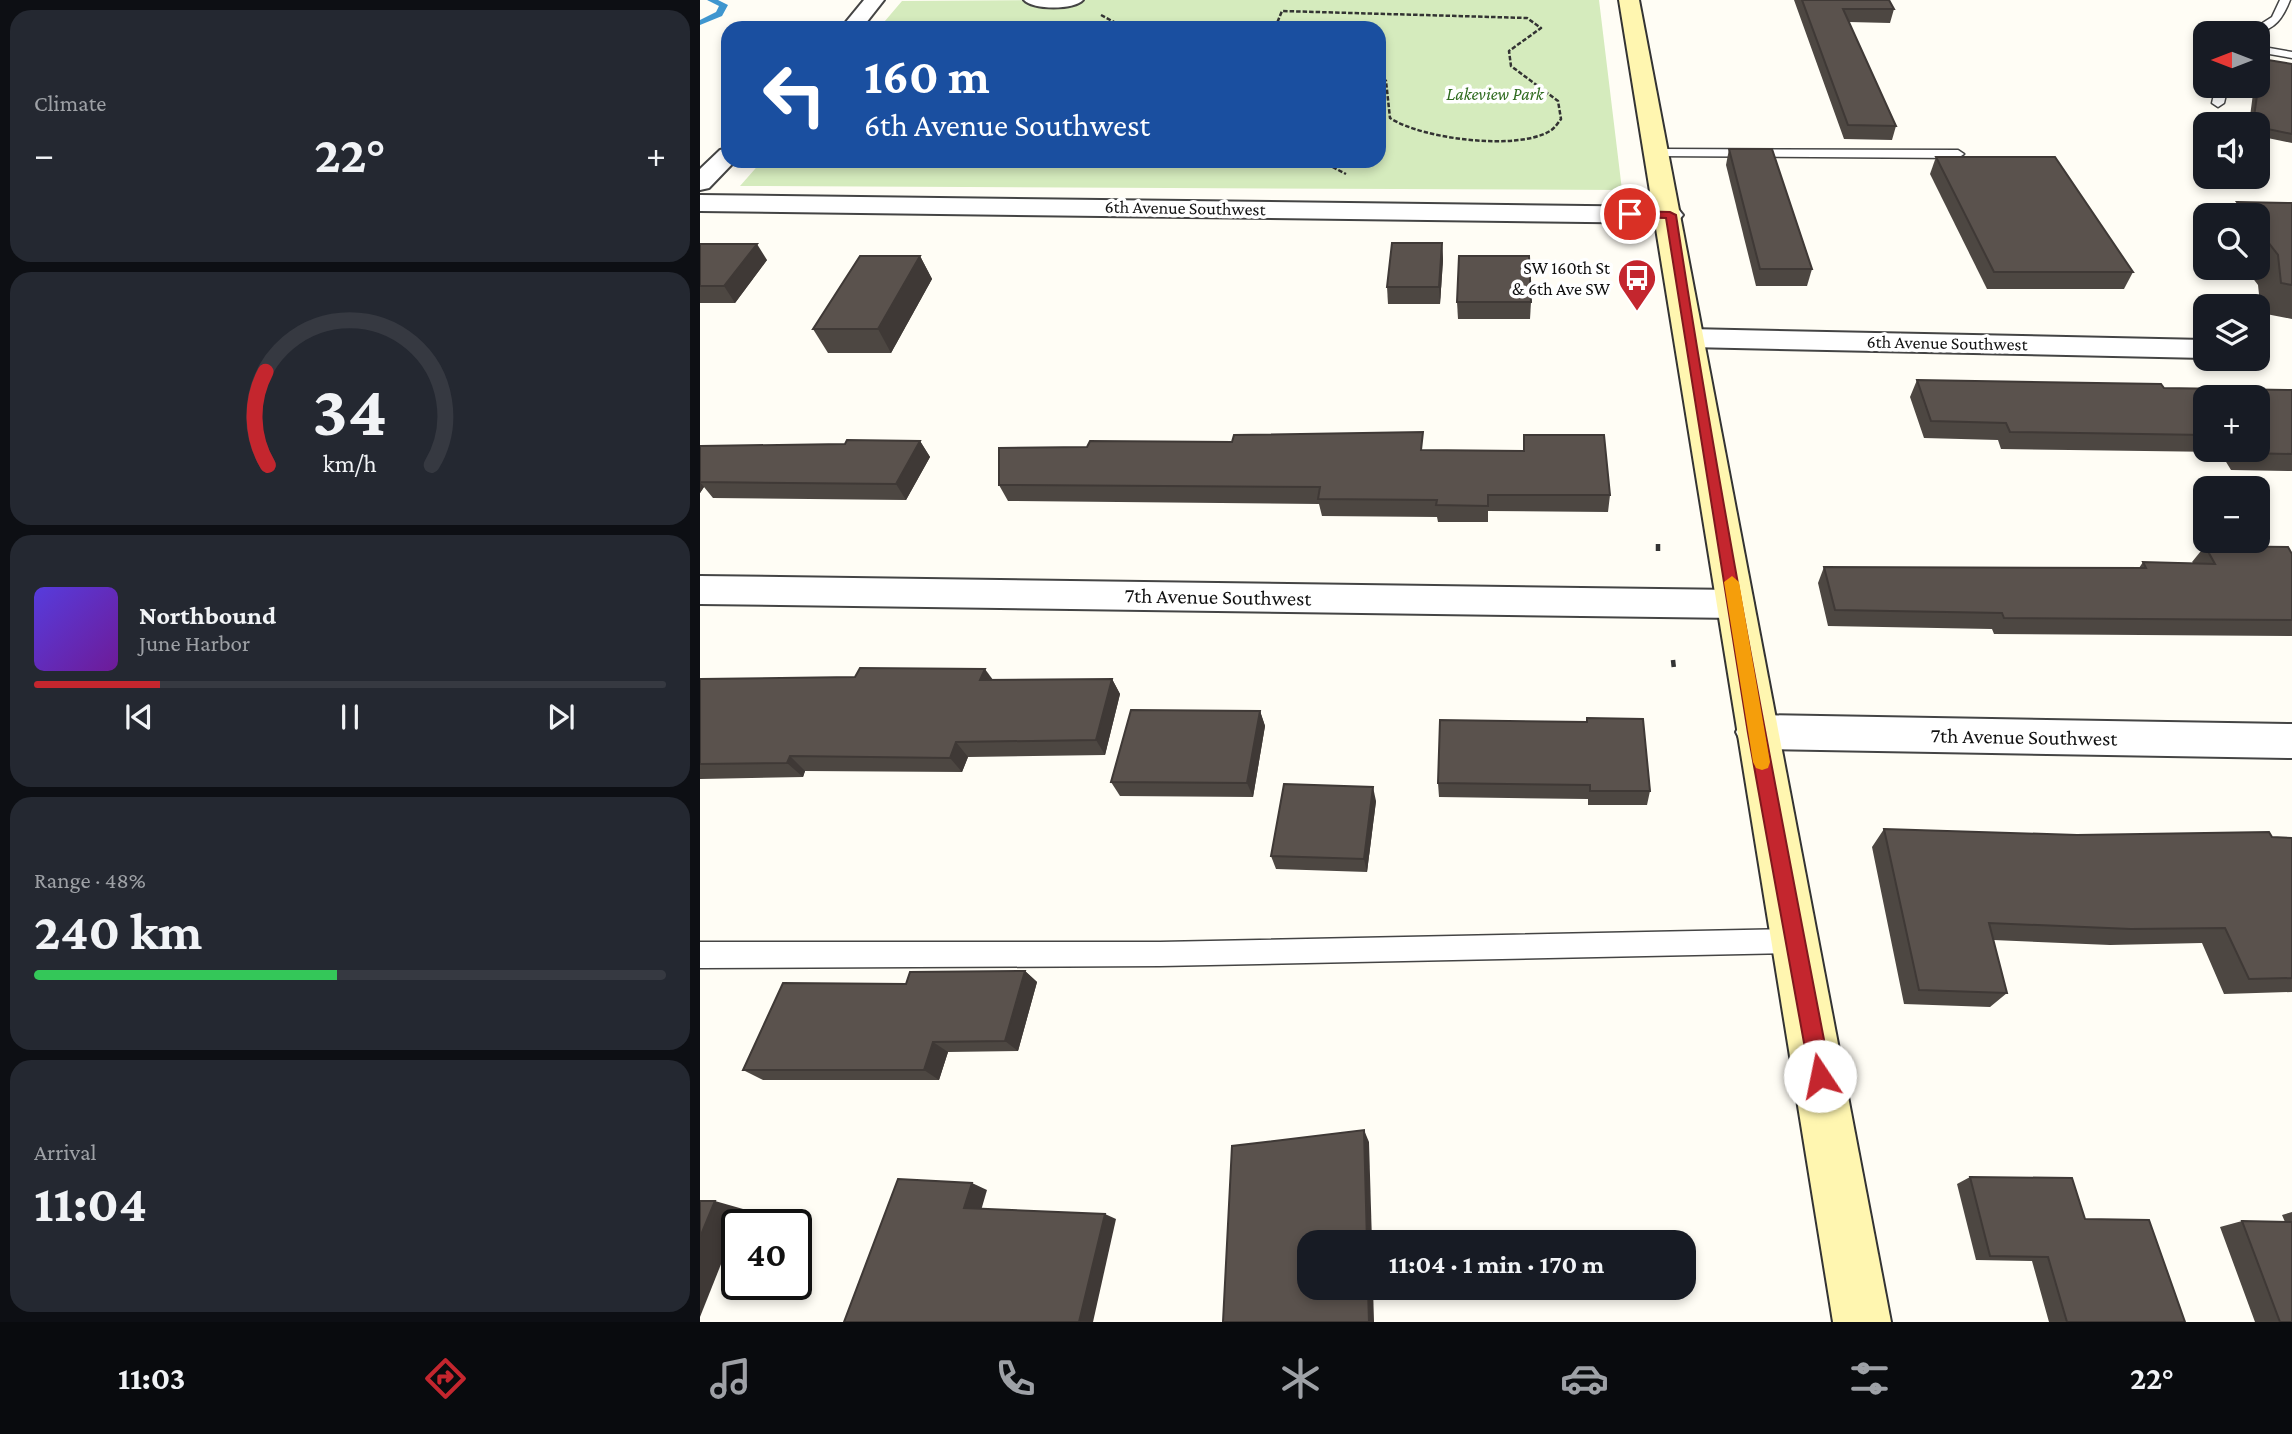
<!DOCTYPE html>
<meta charset="utf-8">
<style>
body{margin:0;font-family:"Crimson Pro",serif;background:#242831;color:#f1f3f6;height:100vh;display:flex;flex-direction:column;font-size:26px;white-space:nowrap}
*{box-sizing:border-box;margin:0}
p{font-size:23px;color:#9ea1a6}
.icon{flex:none;width:38px;height:38px;fill:none;stroke:currentColor;stroke-width:2;stroke-linecap:round;stroke-linejoin:round}
.map{position:relative;flex:1;overflow:hidden}
.sheet{display:flex;flex-direction:column;gap:10px;padding:10px;background:#0d0f14;width:700px}
.sheet>*{flex:none}
.top-card{position:absolute;left:21px;top:21px;width:665px;height:147px;border-radius:21px;box-shadow:0 4px 10px #0003;background:#1a4fa0;color:#fff;overflow:hidden}
.needle{width:46px;rotate:270deg}
.controls{position:absolute;left:1493px;top:21px;display:grid;gap:14px}
.controls a{display:grid;place-items:center;width:77px;height:77px;border-radius:14px;background:#171b24;box-shadow:0 4px 10px #0003;font-size:35px}
.speed{position:absolute;left:21px;top:1209px;display:flex;gap:14px;font-size:35px;font-weight:700;text-align:center}
.speed>*{display:grid;place-content:center;width:91px;height:91px;border-radius:50%;background:#171b24;box-shadow:0 4px 10px #0003;line-height:1}
.speed .limit{border:4px solid #111;border-radius:10px;background:#fff;color:#111}
.pin{position:absolute;display:grid;place-items:center;width:60px;height:60px;color:#fff;margin:-30px;border:4px solid #fff;border-radius:50%;box-shadow:0 2px 7px #0007}
.me{position:absolute;width:77px;margin:-38px;rotate:349deg;stroke-linejoin:round;filter:drop-shadow(0 0 5px #0008)}
.turn{display:flex;align-items:center;gap:24px;height:147px;padding:0 28px;font-size:32px}
.turn .icon{width:91px;height:91px;stroke-width:2.5}
.turn b{display:block;font-size:49px;line-height:60px}
.big{font-size:52px;font-weight:700;line-height:1.1}
.sheet .widget{flex:1;display:flex;flex-direction:column;justify-content:center;gap:10px;min-width:0;padding:0 24px;border-radius:21px;background:#242831}
.sheet .dial{align-items:center;gap:0}
.dial svg{height:182px;overflow:visible;fill:none;stroke:#363941;stroke-width:7;stroke-linecap:round;text-anchor:middle}
.dial text{fill:#f1f3f6;stroke:none}
.song{display:flex;align-items:center;gap:21px}
.cover{width:84px;height:84px;border-radius:10px;background:linear-gradient(135deg,hsl(250 70% 55%),hsl(280 70% 35%))}
.played{height:7px;border-radius:4px;background:linear-gradient(90deg,#c4262e 20%,#363941 20%)}
.keys{display:flex;justify-content:space-around;direction:ltr}
.heat{display:flex;justify-content:space-between;align-items:center;font-size:38px;direction:ltr}
.charge{height:10px;border-radius:5px;background:linear-gradient(90deg,#34c759 48%,#363941 0)}
.trip{position:absolute;left:597px;top:1230px;width:399px;height:70px;border-radius:21px;background:#171b24;box-shadow:0 4px 10px #0003;font-weight:700;line-height:70px;text-align:center}
.tab-bar{display:flex;height:112px;justify-content:space-around;align-items:center;background:#090b0e;color:#9ea1a6}
.tab-bar .icon{width:49px;height:49px}
.tab-bar .active{color:#c4262e}
.tab-bar b{font-size:32px;color:#f1f3f6}
main{display:flex;flex:1;min-height:0}
.map>svg:first-child{display:block}
</style>
<main>
<section class="sheet">
<div class="widget"><p>Climate</p>
<div class="heat"><a>−</a><b class="big">22°</b><a>+</a></div>
</div>
<div class="widget dial"><svg viewBox="0 0 100 80">
<path d="M14 69A42 42 0 1 1 86 69"/>
<path d="M14 69A42 42 0 0 1 13 28" stroke="#c4262e"/>
<text x="50" y="56" font-size="32" font-weight="700">34</text>
<text x="50" y="72" font-size="11">km/h</text>
</svg></div>
<div class="widget">
<div class="song"><i class="cover"></i><div><b>Northbound</b><p>June Harbor</p></div></div>
<div class="played"></div>
<div class="keys"><svg class="icon" aria-label="previous" viewBox="0 0 24 24"><path d="M18 5L8 12l10 7zM5 5v14"/></svg><svg class="icon" aria-label="pause" viewBox="0 0 24 24"><path d="M8 5v14M16 5v14"/></svg><svg class="icon" aria-label="next" viewBox="0 0 24 24"><path d="M6 5l10 7-10 7zM19 5v14"/></svg></div>
</div>
<div class="widget"><p>Range · 48%</p><b class="big">240 km</b><div class="charge"></div></div>
<div class="widget"><p>Arrival</p><b class="big">11:04</b></div>
</section>
<div class="map">
<svg width="1592" height="1322" viewBox="0 0 1592 1322">
<rect width="100%" height="100%" fill="#fffdf5"/>
<!-- green -->
<polygon fill="#d5ebbd" points="371,0 899,0 922,190 40,186 62,161 679,161 679,28 179,28 202,1"/>
<g fill="none" stroke-linecap="round" stroke-linejoin="round">
<!-- stream -->
<polygon fill="#3f96cf" fill-rule="evenodd" points="7,0 18,0 28,5 22,16 0,25 0,20 16,12 19,6"/>
<!-- lane casing -->
<g stroke="#444" stroke-width="3">
<g id="lane">
<path d="M1580,0H1590C1581,23 1571,33 1547,33L1572,17Z"/>
<polygon points="1558,46 1592,52 1592,58 1558,52"/>
<polygon points="1516,86 1528,86 1524,103 1518,107 1512,103"/>
<polygon points="959,149 1258,150 1264,154 1258,158 954,156 954,150"/>
<polygon points="1095,929 1104,932 1108,941 1104,950 1095,953 460,966 0,968 0,942 460,942"/>
</g>
</g>
<!-- street casing -->
<g stroke="#444" stroke-width="4">
<g id="street">
<polygon points="164,0 184,0 162,28 141,28"/>
<path d="M324,0H383C374,10 333,10 324,0Z"/>
<polygon points="28,148 28,161 35,161 9,188 0,190 0,169 20,150"/>
<polygon points="0,195 970,207 979,210 983,215 979,220 970,223 0,211"/>
<polygon points="989,329 1505,340 1505,358 989,347 979,344 974,338 979,332"/>
<polygon points="0,576 1036,590 1049,594 1054,604 1049,614 1036,618 0,604"/>
<polygon points="1056,715 1592,724 1592,758 1056,749 1042,744 1036,732 1042,720"/>
</g>
</g>
<!-- secondary casing -->
<g stroke="#333" stroke-width="4">
<polygon id="secondary" points="919,0 939,0 1191,1322 1133,1322"/>
</g>
<!-- path-far1 -->
<g stroke="#333" stroke-width="2.5" stroke-dasharray="4.5 2" stroke-linecap="butt">
<polyline points="401,15 425,28"/>
<path d="M575,28L582,11L827,18L841,28L809,51L811,66L858,101L861,119C858,123 855,128 850,131C817,151 722,139 690,118L686,81L679,72"/>
<polyline points="621,161 646,174"/>
</g>
<!-- path -->
<g stroke="#333" stroke-width="4.5" stroke-dasharray="7 3.5" stroke-linecap="butt">
<polyline points="958,544 958,552"/>
<polyline points="973,660 974,669"/>
</g>
<!-- lane -->
<use href="#lane" fill="#fff" fill-rule="evenodd"/>
<!-- street -->
<use href="#street" fill="#fff" fill-rule="evenodd"/>
<!-- secondary -->
<use href="#secondary" fill="#fff6b0" fill-rule="evenodd"/>
</g>
<!-- wall -->
<g fill="#4d4742" fill-rule="evenodd">
<polygon points="1094,0 1189,0 1194,9 1190,23 1149,22 1196,126 1192,140 1144,139"/>
<polygon points="1562,59 1592,64 1592,143 1558,136 1558,124 1549,124 1554,86 1558,86 1558,66"/>
<polygon points="1029,149 1112,269 1107,286 1056,286 1026,165"/>
<polygon points="1236,157 1433,272 1424,289 1287,289 1230,174"/>
<polygon points="1537,202 1592,203 1592,319 1561,313 1558,285 1545,268 1558,268 1558,215 1529,215"/>
<polygon points="742,243 743,260 740,304 688,304 687,287"/>
<polygon points="0,244 67,260 35,303 0,303"/>
<polygon points="220,256 232,279 191,353 128,353 113,329"/>
<polygon points="757,302 831,302 830,319 758,319"/>
<path d="M1217,380L1464,388L1592,390V471L1531,470L1520,452L1301,449L1298,440L1224,438L1210,397ZM1505,397L1558,450H1505Z"/>
<polygon points="824,435 910,495 908,512 788,511 788,522 738,522 737,517 622,516 619,504 308,501 299,485 387,447 824,451"/>
<polygon points="220,441 230,457 206,500 13,498 4,487 0,493 0,446 145,444"/>
<polygon points="1505,546 1592,554 1592,636 1294,634 1292,629 1128,626 1118,583 1124,567 1439,568 1443,562 1493,563 1492,562"/>
<polygon points="155,677 293,680 412,679 420,694 405,755 268,757 262,772 105,771 103,777 0,779 0,679"/>
<polygon points="560,711 565,726 553,797 420,796 411,782"/>
<polygon points="887,718 950,791 947,805 888,805 888,799 739,797 738,783 886,722"/>
<polygon points="676,801 667,872 576,869 571,856"/>
<polygon points="1184,829 1377,835 1592,838 1592,992 1524,994 1502,943 1410,945 1293,940 1307,993 1290,1007 1204,1004 1172,847"/>
<polygon points="325,971 337,982 318,1051 248,1052 239,1080 63,1080 43,1070 206,984"/>
<polygon points="1270,1177 1385,1219 1485,1322 1349,1322 1332,1261 1276,1260 1257,1184"/>
<polygon points="1592,1212 1592,1322 1555,1322 1520,1227 1542,1221 1585,1222 1582,1215"/>
</g>
<!-- shaded-wall -->
<g fill="#3f3936">
<polygon points="742,243 743,260 740,304 739,287"/>
<polygon points="57,244 67,260 35,303 24,286"/>
<polygon points="220,256 232,279 191,353 178,329"/>
<polygon points="220,441 230,457 206,500 196,484"/>
<polygon points="0,458 0,482 4,487 0,493"/>
<polygon points="285,669 296,684 280,680"/>
<polygon points="412,679 420,694 405,755 396,740"/>
<polygon points="560,711 565,726 553,797 547,783"/>
<polygon points="256,742 268,757 262,772 250,758"/>
<polygon points="90,756 105,771 103,777 87,763"/>
<polygon points="673,787 676,801 667,872 664,859"/>
<polygon points="325,971 337,982 318,1051 305,1041"/>
<polygon points="233,1042 248,1052 239,1080 224,1070"/>
<polygon points="664,1130 669,1142 672,1242 667,1242"/>
<polygon points="272,1183 287,1190 280,1214 264,1208"/>
<polygon points="15,1201 43,1209 0,1317 0,1237"/>
<polygon points="405,1214 416,1219 393,1322 379,1322"/>
<polygon points="668,1288 673,1288 674,1322 669,1322"/>
</g>
<!-- building -->
<g fill="#5a524d" stroke="#3f3936" stroke-width="2">
<polygon points="1102,0 1189,0 1194,9 1143,9 1196,126 1148,125"/>
<polygon points="1562,59 1592,64 1592,134 1558,127 1558,124 1553,124"/>
<polygon points="1029,149 1072,149 1112,269 1060,269"/>
<polygon points="1236,157 1355,157 1433,272 1294,272"/>
<polygon points="1537,202 1592,203 1592,285 1581,283 1578,255 1558,229 1558,215 1547,215"/>
<polygon points="692,243 742,243 739,287 687,287"/>
<polygon points="0,244 57,244 24,286 0,286"/>
<polygon points="160,256 220,256 178,329 113,329"/>
<polygon points="759,256 829,256 831,302 757,302"/>
<polygon points="1217,380 1461,384 1464,388 1592,390 1592,454 1544,453 1542,450 1558,450 1558,397 1505,397 1505,435 1310,432 1306,423 1231,421"/>
<polygon points="723,432 721,450 824,451 824,435 904,435 910,495 788,495 788,506 736,505 737,500 618,499 620,487 299,485 299,448 387,447 390,441 532,442 534,435"/>
<polygon points="147,440 220,441 196,484 0,482 0,446 145,444"/>
<polygon points="1505,546 1588,547 1592,554 1592,620 1304,618 1302,613 1135,610 1124,567 1446,568 1443,562 1515,564"/>
<polygon points="160,668 285,669 280,680 412,679 396,740 256,742 250,758 90,756 87,763 0,764 0,679 155,677"/>
<polygon points="431,710 560,711 547,783 411,782"/>
<polygon points="887,718 943,719 950,791 890,791 890,785 738,783 740,720 887,722"/>
<polygon points="584,784 673,787 664,859 571,856"/>
<polygon points="1184,829 1377,835 1569,832 1572,837 1592,838 1592,978 1549,979 1525,928 1431,929 1289,923 1307,993 1219,990"/>
<polygon points="325,971 305,1041 233,1042 224,1070 43,1070 83,983 206,984 210,972"/>
<polygon points="664,1130 667,1242 609,1242 609,1288 668,1288 669,1322 523,1322 532,1146"/>
<polygon points="1270,1177 1372,1178 1385,1219 1449,1220 1485,1322 1367,1322 1348,1257 1290,1256"/>
<polygon points="198,1179 272,1183 264,1208 405,1214 379,1322 144,1322"/>
<polygon points="0,1201 15,1201 0,1237"/>
<polygon points="1542,1221 1592,1222 1592,1322 1580,1322"/>
</g>
<!-- route -->
<path fill="#c4262e" stroke="#7f191e" stroke-width="2" d="M930,211L970,212L976,215C1020,503 1076,790 1131,1076L1128,1084L1120,1087L1113,1084L1110,1076L1048,733L966,218L926,217V212Z"/>
<!-- slow -->
<polygon fill="#f59e0b" points="1032,576 1039,582 1070,762 1068,768 1062,770 1056,768 1053,762 1024,582"/>
<!-- icons -->
<defs>
<g id="bus-pin" transform="scale(2.0125)"><path d="M0 17L-7.5 6A9.5 9.5 0 1 1 7.5 6Z" fill="#c4262e" stroke="#fff"/><path d="M-5-6H5V4H4V6H2V4H-2V6H-4V4H-5ZM-3.5-4V0h7V-4ZM-3.5 1.2v1.5H-2V1.2ZM2 1.2v1.5H3.5V1.2Z" fill="#fff"/></g>
</defs>
<g fill-rule="evenodd">
<use href="#bus-pin" x="937" y="278"/>
</g>
<g text-anchor="middle" stroke-width="7" stroke-linejoin="round" paint-order="stroke">
<!-- far-park labels -->
<g font-size="18" font-style="italic" fill="#2f6b1f" stroke="#fff">
<text x="795" y="100">Lakeview Park</text>
</g>
<!-- far-street labels -->
<g font-size="18" fill="#111" stroke="#fff">
<text transform="translate(485 208) rotate(1)" y="6">6th Avenue Southwest</text>
<text transform="translate(1247 343) rotate(1)" y="6">6th Avenue Southwest</text>
</g>
<!-- far-poi labels -->
<g font-size="18" fill="#111" stroke="#fff" text-anchor="end">
<text x="910" y="274">SW 160th St<tspan x="910" dy="21">&amp; 6th Ave SW</tspan></text>
</g>
<!-- street labels -->
<g font-size="21" fill="#111" stroke="#fff">
<text transform="translate(518 597) rotate(1)" y="7">7th Avenue Southwest</text>
<text transform="translate(1324 737) rotate(1)" y="7">7th Avenue Southwest</text>
</g>
</g>
</svg>
<div class="controls">
<a><svg class="needle" viewBox="-14 -14 28 28"><path d="M0-13l5 13h-10z" fill="#e53935"/><path d="M0 13l5-13h-10z" fill="#9ea1a6"/></svg></a>
<a><svg class="icon" aria-label="sound" viewBox="0 0 24 24"><path d="M4 9h4l5-4v14l-5-4H4zM17 9q2 3 0 6"/></svg></a>
<a><svg class="icon" aria-label="search" viewBox="0 0 24 24"><circle cx="10" cy="10" r="6"/><path d="M15 15l6 6"/></svg></a>
<a><svg class="icon" aria-label="layers" viewBox="0 0 24 24"><path d="M12 4l9 5-9 5-9-5zM3 14l9 5 9-5"/></svg></a>
<a>+</a>
<a>−</a>
</div>
<div class="speed"><div class="limit">40</div></div>
<div class="pin" style="left:930px;top:214px;background:#d93025"><svg class="icon" aria-label="arrive" viewBox="0 0 24 24"><path d="M6 21V4h12l-3 4 3 4H6"/></svg></div>
<svg class="me" style="left:1120px;top:1076px" viewBox="-20 -20 40 40"><circle r="19" fill="#fff"/><path d="M0-13L10 11 0 6-10 11z" fill="#c4262e"/></svg>
<div class="trip">11:04 · 1 min · 170 m</div>
<div class="top-card">
<div class="turn"><svg class="icon" aria-label="left" viewBox="0 0 24 24"><path d="M17 20v-9H6M10 6l-5 5 5 5"/></svg><div><b>160 m</b>6th Avenue Southwest</div></div>
</div>
</div>
</main>
<nav class="tab-bar">
<b>11:03</b>
<svg class="icon active" aria-label="directions" viewBox="0 0 24 24"><path d="M12 3l9 9-9 9-9-9zM9 14v-3h6M13 9l2 2-2 2"/></svg>
<svg class="icon" aria-label="music" viewBox="0 0 24 24"><path d="M9 18V5l10-2v13"/><circle cx="6" cy="18" r="3"/><circle cx="16" cy="16" r="3"/></svg>
<svg class="icon" aria-label="phone" viewBox="0 0 24 24"><path d="M5 4h4l2 5-3 2q2 4 5 5l2-3 5 2v4C11 20 4 13 5 4z"/></svg>
<svg class="icon" aria-label="climate" viewBox="0 0 24 24"><path d="M12 3v18M4 7l16 10M4 17L20 7"/></svg>
<svg class="icon" aria-label="car" viewBox="0 0 24 24"><path d="M5 17H2v-5l4-1 3-4h7l3 4 3 1v5h-3M9 17h6M6 11h13"/><circle cx="7" cy="17" r="2"/><circle cx="17" cy="17" r="2"/></svg>
<svg class="icon" aria-label="filters" viewBox="0 0 24 24"><path d="M4 7h16M4 17h16"/><circle cx="9" cy="7" r="2"/><circle cx="15" cy="17" r="2"/></svg>
<b>22°</b>
</nav>
